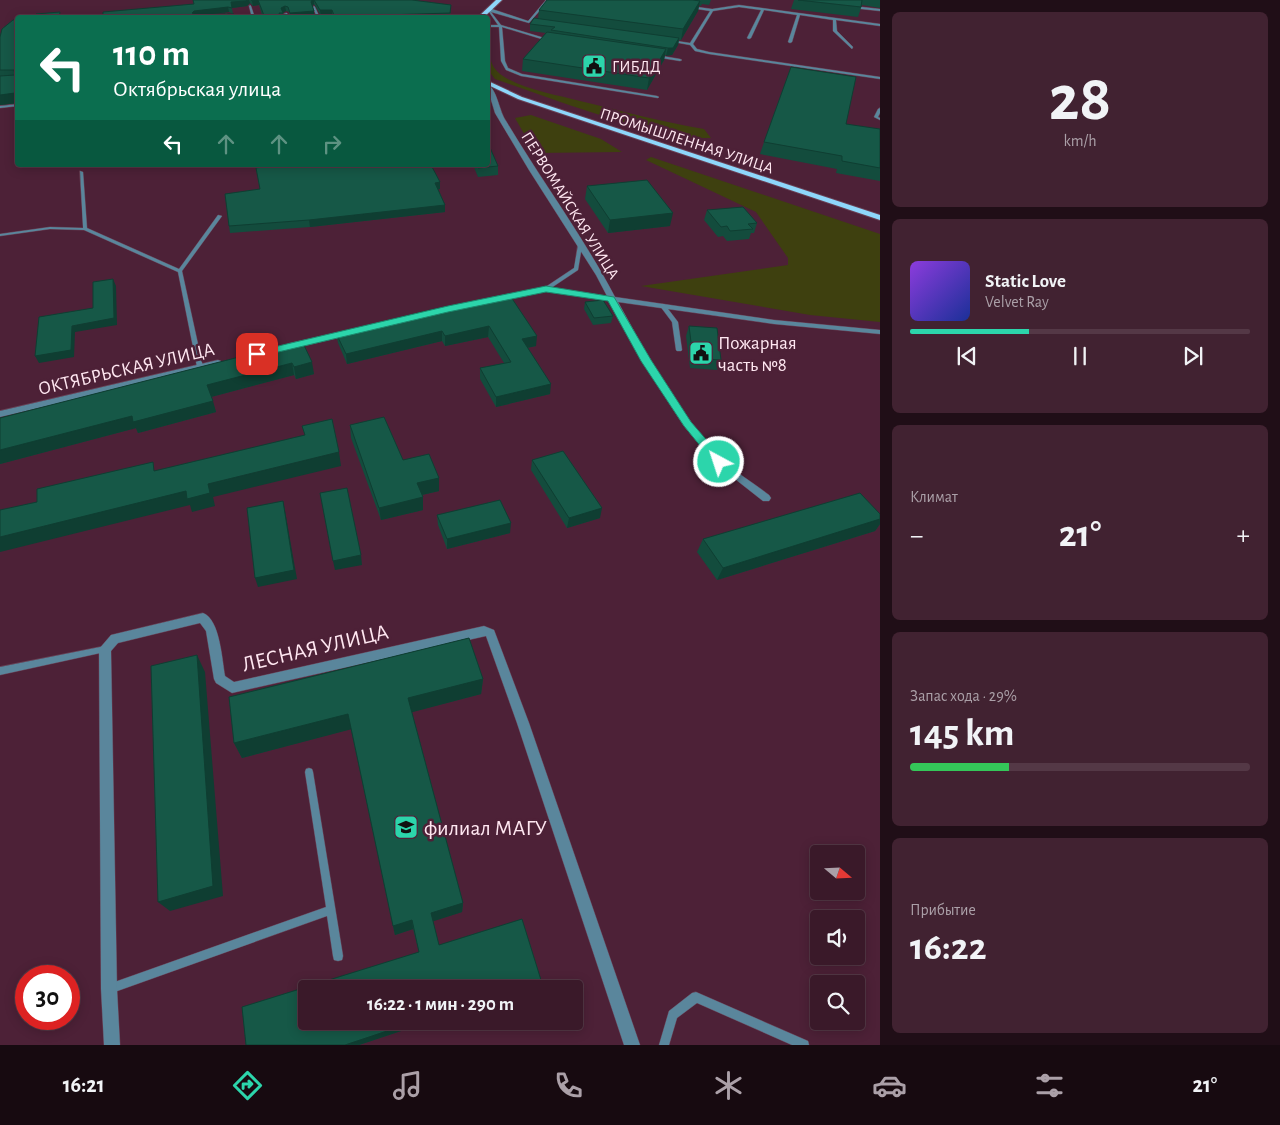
<!DOCTYPE html>
<html lang="ru">
<meta charset="utf-8">
<style>
body{margin:0;font-family:"Alegreya Sans",sans-serif;background:#412231;color:#f1f3f6;height:100vh;display:flex;flex-direction:column;font-size:19px;white-space:nowrap}
*{box-sizing:border-box;margin:0}
p{font-size:16px;color:#aba0a8}
.icon{flex:none;width:28px;height:28px;fill:none;stroke:currentColor;stroke-width:2;stroke-linecap:round;stroke-linejoin:round}
.map{position:relative;flex:1;overflow:hidden}
.details{display:flex;flex-direction:column;gap:12px;padding:12px;background:#200e17;width:400px}
.details>*{flex:none}
.top-card{position:absolute;left:15px;top:15px;width:475px;height:152px;border-radius:5px;box-shadow:0 2px 12px #0003,0 0 0 1px #543846;background:#0b6e4f;color:#fff;overflow:hidden}
.needle{width:32px;rotate:109deg}
.fabs{position:absolute;left:810px;top:845px;display:grid;gap:10px}
.fabs a{display:grid;place-items:center;width:55px;height:55px;border-radius:5px;background:#3a1929;box-shadow:0 2px 12px #0003,0 0 0 1px #543846;font-size:25px}
.speed{position:absolute;left:15px;top:965px;display:flex;gap:10px;font-size:25px;font-weight:700;text-align:center}
.speed>*{display:grid;place-content:center;width:65px;height:65px;border-radius:50%;background:#3a1929;box-shadow:0 2px 12px #0003,0 0 0 1px #543846;line-height:1}
.speed .limit{border:8px solid #d22;background:#fff;color:#111}
.pin{position:absolute;display:grid;place-items:center;width:42px;height:42px;color:#fff;margin:-21px;border-radius:10px;box-shadow:0 2px 8px #0006}
.me{position:absolute;width:55px;margin:-28px;rotate:320deg;stroke-linejoin:round;filter:drop-shadow(0 0 4px #0008)}
.turn{display:flex;align-items:center;gap:18px;height:105px;padding:0 15px;font-size:22px}
.turn .icon{width:65px;height:65px;stroke-width:2.5}
.turn b{display:block;font-size:35px;line-height:42px}
.lanes{display:flex;align-items:center;height:48px;padding:0 15px;background:#0003;justify-content:center;gap:25px;direction:ltr}
.lanes .off{opacity:.35}
.big{font-size:38px;font-weight:700;line-height:1.1}
.details .card{flex:1;display:flex;flex-direction:column;justify-content:center;gap:8px;min-width:0;padding:0 18px;border-radius:8px;background:#412231}
.details .dial{align-items:center;gap:0}
.dial b{font-size:65px;line-height:1}
.song{display:flex;align-items:center;gap:15px}
.cover{width:60px;height:60px;border-radius:8px;background:linear-gradient(135deg,hsl(270 70% 55%),hsl(230 70% 35%))}
.played{height:5px;border-radius:2px;background:linear-gradient(90deg,#2cd5ab 35%,#543846 35%)}
.keys{display:flex;justify-content:space-around;direction:ltr}
.heat{display:flex;justify-content:space-between;align-items:center;font-size:28px;direction:ltr}
.charge{height:8px;border-radius:4px;background:linear-gradient(90deg,#34c759 29%,#543846 0)}
.trip{position:absolute;left:298px;top:980px;width:285px;height:50px;border-radius:5px;background:#3a1929;box-shadow:0 2px 12px #0003,0 0 0 1px #543846;font-weight:700;line-height:50px;text-align:center}
.dock{display:flex;height:80px;justify-content:space-around;align-items:center;background:#170a10;color:#aba0a8}
.dock .icon{width:35px;height:35px}
.dock .active{color:#2cd5ab}
.dock b{font-size:22px;color:#f1f3f6}
main{display:flex;flex:1;min-height:0}
.map>svg:first-child{display:block}
</style>
<main>
<div class="map">
<svg width="880" height="1045" viewBox="0 0 880 1045">
<rect width="100%" height="100%" fill="#4d2137"/>
<!-- green -->
<g fill="#3e400f">
<path d="M488,43C489,55 490,66 500,74C520,89 557,95 580,101C622,111 662,122 704,129L711,138H671L569,105L495,79L488,70Z"/>
<polygon points="531,115 601,139 622,152 535,153 515,118"/>
<polygon points="651,157 880,234 880,322 810,315 641,286 788,265 788,258 756,212 646,160"/>
</g>
<g fill="none" stroke-linecap="round" stroke-linejoin="round">
<!-- service casing -->
<g stroke="#694155" stroke-width="1">
<g id="service">
<polygon points="546,0 549,0 529,23 491,12 501,25 551,40 548,41 502,27 505,61 508,68 522,74 657,96 659,97 658,98 521,76 506,70 501,61 499,27 488,27 488,25 498,25 487,9 489,8 528,21"/>
<polygon points="250,5 251,6 255,18 252,18 249,6"/>
<polygon points="739,5 880,24 880,26 836,20 837,31 853,47 852,49 833,31 833,20 800,15 792,42 790,43 788,42 797,15 764,10 751,38 749,39 747,38 761,10 739,7 713,11 693,44 697,49 709,52 880,77 880,79 709,54 695,51 690,45 668,41 670,40 690,43 710,11 691,8 690,6 712,9"/>
<polygon points="314,6 315,7 320,18 317,18 313,7"/>
<polygon points="853,6 880,9 880,11 852,8"/>
<polygon points="286,13 287,13 289,18 286,18 284,14"/>
<polygon points="226,14 239,17 239,18 232,18 225,16"/>
<polygon points="656,55 680,59 682,60 680,61 655,57"/>
<polygon points="18,104 18,106 0,108 0,106"/>
<polygon points="880,108 880,113 878,117 880,118 880,120 874,117 878,109"/>
<polygon points="80,171 83,172 87,228 179,269 218,215 222,216 182,271 203,367 202,368 200,369 197,367 178,272 84,230 50,229 0,236 0,234 50,227 83,228"/>
<polygon points="578,245 582,246 578,270 548,290 544,290 544,288 574,268"/>
<polygon points="663,304 665,305 678,322 682,350 681,351 677,351 676,350 672,322 660,306"/>
<polygon points="105,646 108,647 109,649 108,651 105,652 0,675 0,667"/>
<polygon points="309,768 312,769 313,772 343,956 342,960 338,961 334,960 333,956 327,916 109,994 105,993 104,989 105,985 109,984 326,907 305,772 306,769"/>
<polygon points="696,992 808,1041 809,1045 792,1045 697,1003 677,1018 669,1045 659,1045 669,1011 692,993"/>
</g>
</g>
<!-- minor casing -->
<g stroke="#694155" stroke-width="1">
<g id="minor">
<path d="M488,84C498,92 499,111 506,121C541,180 583,236 615,297L774,320L880,330V334L774,324L618,302C648,357 678,412 721,458C734,472 754,483 769,495L771,498L769,501H763L716,464L684,426L642,361L610,301L546,291L498,301L494,299L498,297L546,287L607,296L596,275L529,170L495,113L488,90Z"/>
<polygon points="350,330 353,330 353,334 291,349 287,346 288,344"/>
<polygon points="218,360 221,361 221,365 0,417 0,411"/>
<path d="M203,613C220,619 222,660 225,676L234,682L484,626L494,630L529,723L640,1045H624L517,723L486,636L232,693L216,683L214,679L206,631L200,623L118,643L111,651L117,989L120,1045H104L101,989L99,649L111,635L115,634Z"/>
</g>
</g>
<!-- primary casing -->
<g stroke="#694155" stroke-width="2">
<g id="primary">
<polygon points="496,0 502,0 483,18 477,18"/>
<polygon points="488,81 522,97 880,215 880,220 518,99 488,85"/>
</g>
</g>
<!-- service -->
<use href="#service" fill="#5a869c" fill-rule="evenodd"/>
<!-- minor -->
<use href="#minor" fill="#5a869c" fill-rule="evenodd"/>
<!-- primary -->
<use href="#primary" fill="#8ed7fb" fill-rule="evenodd"/>
</g>
<!-- wall -->
<g fill="#134c3d" fill-rule="evenodd">
<path d="M193,0H412L451,5L450,18H333L332,15L321,16L314,4L312,6L314,16L290,18L289,12L286,11L283,13L284,18H263L259,5L253,6L250,3L247,6L232,8L233,14L103,18L194,4ZM229,12L233,14H212Z"/>
<polygon points="547,0 711,0 709,5 702,4 701,6 699,5 698,11 681,40 679,40 678,45 672,55 665,55 664,60 647,90 522,71 523,59 546,33 530,31 530,24 538,19 539,10"/>
<polygon points="794,0 880,0 880,8 862,5 858,17 791,9"/>
<polygon points="18,20 18,103 0,105 0,37"/>
<polygon points="880,129 880,181 836,173 837,169 760,154 764,142"/>
<polygon points="473,165 498,166 498,175 478,177"/>
<polygon points="262,167 440,189 438,189 445,205 445,212 310,227 230,233 229,226 260,189"/>
<polygon points="587,186 670,226 608,233 585,199"/>
<polygon points="707,210 757,223 754,233 751,233 749,239 727,241 723,236 718,237 704,220"/>
<polygon points="509,294 536,346 527,348 550,394 496,407 480,379 480,368 504,363 488,337 445,346 442,341 347,364 338,343 336,333"/>
<polygon points="585,302 613,316 611,323 593,325 584,309"/>
<polygon points="689,326 721,360 717,370 690,368 686,336"/>
<polygon points="302,341 314,374 296,379 294,375 211,397 216,412 138,433 136,428 0,464 0,418"/>
<polygon points="350,425 403,460 439,478 439,491 422,495 423,497 423,510 381,520 351,438"/>
<polygon points="532,460 600,518 567,528 531,470"/>
<polygon points="880,514 880,524 875,531 717,580 697,552 703,539"/>
<polygon points="437,515 510,533 447,549 438,525"/>
<polygon points="469,638 483,679 481,694 412,712 463,903 462,912 433,921 439,945 522,919 541,980 537,986 529,989 306,989 306,1021 431,1021 359,1045 246,1045 242,1007 419,952 413,929 395,935 351,729 242,758 234,743 229,697"/>
</g>
<!-- shaded-wall -->
<g fill="#0f3e32">
<polygon points="249,0 250,3 247,6 232,8 231,2"/>
<polygon points="258,0 259,5 253,6 252,1"/>
<polygon points="312,0 314,0 314,4 311,8 311,2"/>
<polygon points="700,1 698,11 681,40 683,29"/>
<polygon points="285,6 286,11 282,13 281,8"/>
<polygon points="228,7 229,12 195,16 192,13 194,11"/>
<polygon points="320,10 332,10 332,15 321,16"/>
<polygon points="314,11 314,16 291,18 290,13"/>
<polygon points="679,38 678,45 672,55 666,56 668,48"/>
<polygon points="666,49 664,60 647,90 649,78"/>
<polygon points="18,76 18,103 0,105 0,95"/>
<polygon points="440,182 440,189 435,190 435,183"/>
<polygon points="445,205 445,212 310,227 309,220"/>
<polygon points="673,213 670,226 608,233 610,220"/>
<polygon points="113,279 116,286 117,325 75,332 74,357 39,363 35,356 72,326 114,318"/>
<polygon points="489,326 488,337 445,346 445,336"/>
<polygon points="442,331 442,341 347,364 346,354"/>
<polygon points="537,336 536,346 521,349 522,339"/>
<polygon points="312,362 314,374 296,379 294,367"/>
<polygon points="292,363 294,375 211,397 207,385"/>
<polygon points="551,384 550,394 496,407 496,397"/>
<polygon points="213,401 216,412 138,433 136,428 0,464 0,450 132,416"/>
<polygon points="339,452 341,466 213,497 215,506 192,512 190,505 0,552 0,537 208,484"/>
<polygon points="439,478 439,491 417,496 417,483"/>
<polygon points="423,497 423,510 381,520 379,508"/>
<polygon points="283,501 285,511 297,579 258,587 255,578"/>
<polygon points="602,508 600,518 567,528 569,518"/>
<polygon points="880,519 880,524 875,531 717,580 723,568"/>
<polygon points="511,523 510,533 447,549 447,539"/>
<polygon points="361,555 362,565 335,570 333,561"/>
<polygon points="197,655 205,672 223,896 170,911 158,902"/>
<polygon points="483,679 481,694 409,713 408,698"/>
<polygon points="348,714 352,729 242,758 234,743"/>
<polygon points="463,903 462,912 431,922 431,913"/>
<polygon points="412,920 413,929 395,935 393,926"/>
<polygon points="541,980 537,986 529,989 515,989"/>
<polygon points="417,1021 431,1021 359,1045 345,1045"/>
</g>
<!-- building -->
<g fill="#165847" stroke="#0f3e32">
<polygon points="193,0 247,0 246,1 231,2 232,8 228,7 194,11 192,13 194,14 234,14 235,18 103,18 103,12 194,4"/>
<polygon points="251,0 312,0 311,2 314,11 290,13 288,7 285,6 281,8 283,13 279,13 281,18 265,18 258,0"/>
<polygon points="314,0 412,0 451,5 450,13 353,16 353,18 335,18 332,10 320,10"/>
<polygon points="547,0 693,0 700,1 683,29 539,10"/>
<polygon points="798,0 862,0 861,7"/>
<polygon points="60,12 59,18 35,18 36,14"/>
<polygon points="534,18 679,38 673,48 668,48 551,30 555,27 530,24"/>
<polygon points="13,20 18,20 18,76 15,93 0,95 0,76 15,75 14,70 0,70 0,37 2,29"/>
<polygon points="547,32 666,49 649,78 523,59"/>
<polygon points="791,67 856,77 846,124 880,129 880,168 842,161 842,156 764,142"/>
<polygon points="488,143 498,166 478,168 477,165 488,165"/>
<polygon points="261,165 431,165 440,182 435,183 445,205 309,220 229,226 225,194 260,189 256,168 262,167"/>
<polygon points="647,180 673,213 610,220 587,186"/>
<polygon points="743,207 757,223 748,224 753,229 730,231 727,226 721,227 707,210"/>
<polygon points="113,279 114,318 72,326 71,350 35,356 39,317 93,308 93,282"/>
<polygon points="509,294 537,336 522,339 551,384 496,397 480,368 511,362 489,326 445,336 442,331 346,354 336,333 430,310"/>
<polygon points="603,300 613,316 594,318 585,302"/>
<polygon points="689,326 717,328 721,360 693,358"/>
<polygon points="302,341 312,362 294,367 292,363 207,385 213,401 133,422 132,416 0,450 0,418"/>
<polygon points="384,417 403,460 429,454 439,478 417,483 423,497 379,508 350,425"/>
<polygon points="332,419 339,452 208,484 210,493 187,499 186,491 0,537 0,510 37,502 37,489 153,462 154,471 305,435 302,426"/>
<polygon points="563,451 602,508 569,518 532,460"/>
<polygon points="347,488 361,555 333,561 320,493"/>
<polygon points="860,493 880,514 880,519 723,568 703,539"/>
<polygon points="500,500 511,523 447,539 437,515"/>
<polygon points="283,501 294,570 255,578 247,508"/>
<polygon points="469,638 483,679 408,698 463,903 431,913 439,945 522,919 541,980 515,989 306,989 306,1021 417,1021 345,1045 246,1045 242,1007 419,952 412,920 393,926 348,714 234,743 229,697"/>
<polygon points="197,655 213,886 158,902 151,666"/>
</g>
<!-- route -->
<polygon fill="#2cd5ab" stroke="#1d8a6f" points="546,286 614,297 651,360 691,422 723,459 724,462 723,464 715,464 684,426 641,361 608,301 546,292 448,312 257,357 252,354 257,351 448,306"/>
<!-- icons -->
<defs>
<g id="civic-square" transform="scale(1.25)"><rect x="-9" y="-9" width="18" height="18" rx="4" fill="#2cd5ab" stroke="#4d2137"/><path d="M-.6-6.5H3V-4.5H.6V-3L4-1V1h2V6H-6V1h2V-1L-.6-3ZM-1.2 2.5V6h2.4V2.5Z" fill="#111"/></g>
<g id="university-square" transform="scale(1.25)"><rect x="-9" y="-9" width="18" height="18" rx="4" fill="#2cd5ab" stroke="#4d2137"/><path d="M0-5L7-2L0 1L-7-2ZM-4 1L0 2.5L4 1V4Q0 6-4 4Z" fill="#111"/></g>
</defs>
<g fill-rule="evenodd">
<use href="#civic-square" x="594" y="66"/>
<use href="#civic-square" x="701" y="353"/>
<use href="#university-square" x="406" y="827"/>
</g>
<g text-anchor="middle" stroke-width="5" stroke-linejoin="round" paint-order="stroke">
<!-- far-poi labels -->
<g font-size="16" fill="#ffe7f1" stroke="#4d2137" text-anchor="start">
<text x="612" y="72">ГИБДД</text>
</g>
<!-- far-street labels -->
<g font-size="16" fill="#ffe7f1" stroke="#4d2137">
<text transform="translate(687 140) rotate(18)" y="6">ПРОМЫШЛЕННАЯ УЛИЦА</text>
<text transform="translate(571 205) rotate(58)" y="6">ПЕРВОМАЙСКАЯ УЛИЦА</text>
</g>
<!-- poi labels -->
<g font-size="19" fill="#ffe7f1" stroke="#4d2137" text-anchor="start">
<text x="718" y="349">Пожарная<tspan x="718" dy="22">часть №8</tspan></text>
</g>
<!-- street labels -->
<g font-size="19" fill="#ffe7f1" stroke="#4d2137">
<text transform="translate(126 368) rotate(-13)" y="7">ОКТЯБРЬСКАЯ УЛИЦА</text>
</g>
<!-- near-street labels -->
<g font-size="22" fill="#ffe7f1" stroke="#4d2137">
<text transform="translate(315 647) rotate(-13)" y="8">ЛЕСНАЯ УЛИЦА</text>
</g>
<!-- near-poi labels -->
<g font-size="22" fill="#ffe7f1" stroke="#4d2137" text-anchor="start">
<text x="424" y="835">филиал МАГУ</text>
</g>
</g>
</svg>
<div class="fabs">
<a><svg class="needle" viewBox="-14 -14 28 28"><path d="M0-13l5 13h-10z" fill="#e53935"/><path d="M0 13l5-13h-10z" fill="#aba0a8"/></svg></a>
<a><svg class="icon" aria-label="sound" viewBox="0 0 24 24"><path d="M4 9h4l5-4v14l-5-4H4zM17 9q2 3 0 6"/></svg></a>
<a><svg class="icon" aria-label="search" viewBox="0 0 24 24"><circle cx="10" cy="10" r="6"/><path d="M15 15l6 6"/></svg></a>
</div>
<div class="speed"><div class="limit">30</div></div>
<div class="pin" style="left:257px;top:354px;background:#d93025"><svg class="icon" aria-label="arrive" viewBox="0 0 24 24"><path d="M6 21V4h12l-3 4 3 4H6"/></svg></div>
<svg class="me" style="left:719px;top:462px" viewBox="-20 -20 40 40"><circle r="17" fill="#2cd5ab" stroke="#fff" stroke-width="3"/><path d="M0-11L8 9 0 5-8 9z" fill="#fff"/></svg>
<div class="trip">16:22 · 1 мин · 290 m</div>
<div class="top-card">
<div class="turn"><svg class="icon" aria-label="left" viewBox="0 0 24 24"><path d="M17 20v-9H6M10 6l-5 5 5 5"/></svg><div><b>110 m</b>Октябрьская улица</div></div>
<div class="lanes"><svg class="icon" aria-label="left" viewBox="0 0 24 24"><path d="M17 20v-9H6M10 6l-5 5 5 5"/></svg><svg class="icon off" aria-label="ahead" viewBox="0 0 24 24"><path d="M12 20V5M6 11l6-6 6 6"/></svg><svg class="icon off" aria-label="ahead" viewBox="0 0 24 24"><path d="M12 20V5M6 11l6-6 6 6"/></svg><svg class="icon off" aria-label="right" viewBox="0 0 24 24"><path d="M7 20v-9h11M14 6l5 5-5 5"/></svg></div>
</div>
</div>
<section class="details">
<div class="card dial"><b>28</b><p>km/h</p></div>
<div class="card">
<div class="song"><i class="cover"></i><div><b>Static Love</b><p>Velvet Ray</p></div></div>
<div class="played"></div>
<div class="keys"><svg class="icon" aria-label="previous" viewBox="0 0 24 24"><path d="M18 5L8 12l10 7zM5 5v14"/></svg><svg class="icon" aria-label="pause" viewBox="0 0 24 24"><path d="M8 5v14M16 5v14"/></svg><svg class="icon" aria-label="next" viewBox="0 0 24 24"><path d="M6 5l10 7-10 7zM19 5v14"/></svg></div>
</div>
<div class="card"><p>Климат</p>
<div class="heat"><a>−</a><b class="big">21°</b><a>+</a></div>
</div>
<div class="card"><p>Запас хода · 29%</p><b class="big">145 km</b><div class="charge"></div></div>
<div class="card"><p>Прибытие</p><b class="big">16:22</b></div>
</section>
</main>
<nav class="dock">
<b>16:21</b>
<svg class="icon active" aria-label="directions" viewBox="0 0 24 24"><path d="M12 3l9 9-9 9-9-9zM9 14v-3h6M13 9l2 2-2 2"/></svg>
<svg class="icon" aria-label="music" viewBox="0 0 24 24"><path d="M9 18V5l10-2v13"/><circle cx="6" cy="18" r="3"/><circle cx="16" cy="16" r="3"/></svg>
<svg class="icon" aria-label="phone" viewBox="0 0 24 24"><path d="M5 4h4l2 5-3 2q2 4 5 5l2-3 5 2v4C11 20 4 13 5 4z"/></svg>
<svg class="icon" aria-label="climate" viewBox="0 0 24 24"><path d="M12 3v18M4 7l16 10M4 17L20 7"/></svg>
<svg class="icon" aria-label="car" viewBox="0 0 24 24"><path d="M5 17H2v-5l4-1 3-4h7l3 4 3 1v5h-3M9 17h6M6 11h13"/><circle cx="7" cy="17" r="2"/><circle cx="17" cy="17" r="2"/></svg>
<svg class="icon" aria-label="filters" viewBox="0 0 24 24"><path d="M4 7h16M4 17h16"/><circle cx="9" cy="7" r="2"/><circle cx="15" cy="17" r="2"/></svg>
<b>21°</b>
</nav>
